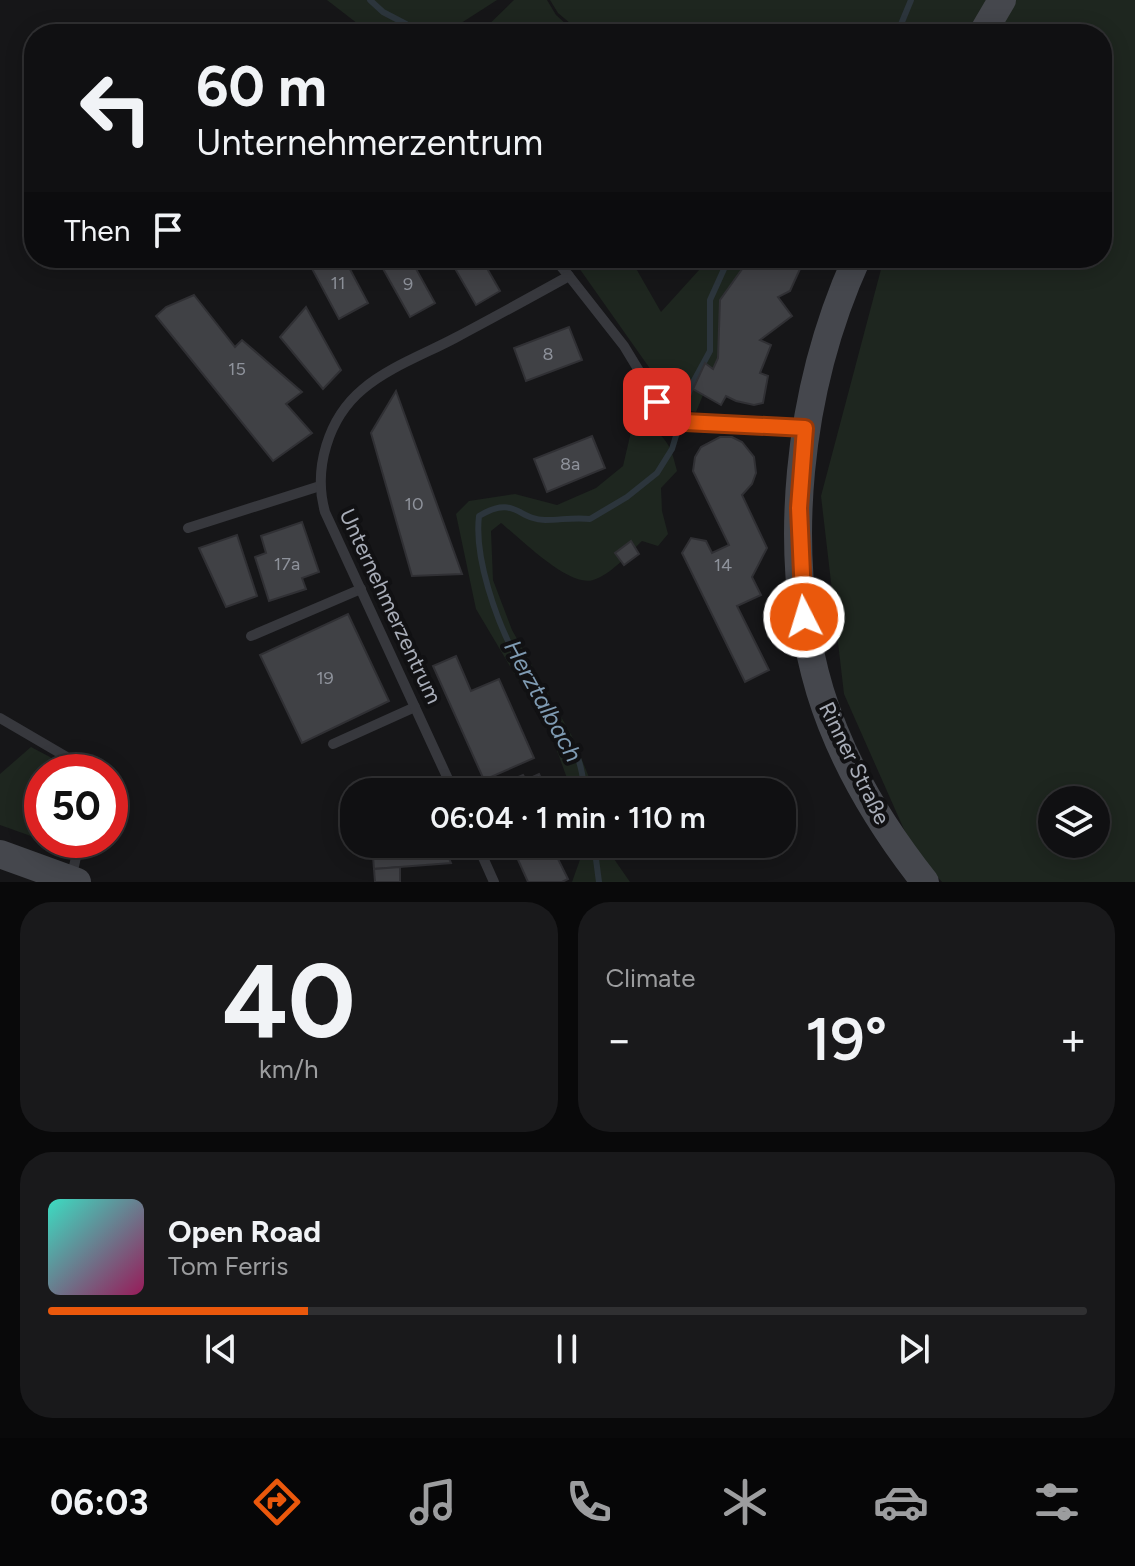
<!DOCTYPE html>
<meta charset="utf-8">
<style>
body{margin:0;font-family:Figtree,sans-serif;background:#19191b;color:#f1f3f6;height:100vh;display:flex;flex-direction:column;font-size:30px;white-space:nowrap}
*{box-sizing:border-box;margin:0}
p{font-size:26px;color:#9c9d9f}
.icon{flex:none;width:44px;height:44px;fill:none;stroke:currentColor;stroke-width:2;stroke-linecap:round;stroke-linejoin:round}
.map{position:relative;height:882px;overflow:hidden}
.panel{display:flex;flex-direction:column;gap:20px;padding:20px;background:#09090a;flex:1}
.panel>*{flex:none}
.hud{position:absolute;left:24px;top:24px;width:1088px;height:244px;border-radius:32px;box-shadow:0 4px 20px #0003,0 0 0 2px #303032;background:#101012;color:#f1f3f6;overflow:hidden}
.controls{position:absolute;left:1038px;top:786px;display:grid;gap:16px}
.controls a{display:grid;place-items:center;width:72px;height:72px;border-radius:50%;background:#101012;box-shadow:0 4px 20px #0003,0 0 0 2px #303032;font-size:40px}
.speed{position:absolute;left:24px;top:754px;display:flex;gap:16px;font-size:40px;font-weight:700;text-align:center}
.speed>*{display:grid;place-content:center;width:104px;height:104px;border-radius:50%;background:#101012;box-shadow:0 4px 20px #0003,0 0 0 2px #303032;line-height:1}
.speed .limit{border:12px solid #d22;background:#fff;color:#111}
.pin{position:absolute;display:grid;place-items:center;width:68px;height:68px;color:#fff;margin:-34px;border-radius:16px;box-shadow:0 4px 12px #0006}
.me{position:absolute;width:88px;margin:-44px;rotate:355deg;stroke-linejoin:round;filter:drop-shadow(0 0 6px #0008)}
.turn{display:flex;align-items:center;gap:28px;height:168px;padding:0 40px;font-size:36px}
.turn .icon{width:104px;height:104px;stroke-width:2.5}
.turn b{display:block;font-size:56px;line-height:68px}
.then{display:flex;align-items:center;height:76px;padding:0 40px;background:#0003;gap:16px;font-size:30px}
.big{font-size:60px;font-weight:600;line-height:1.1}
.panel .tile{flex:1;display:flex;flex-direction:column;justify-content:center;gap:12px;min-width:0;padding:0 28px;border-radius:32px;background:#19191b}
.panel .dial{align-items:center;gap:0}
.dial b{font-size:104px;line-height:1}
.song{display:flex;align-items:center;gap:24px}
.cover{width:96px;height:96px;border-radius:12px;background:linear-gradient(135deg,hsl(170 70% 55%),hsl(330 70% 35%))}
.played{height:8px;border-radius:4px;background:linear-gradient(90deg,#ea580c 25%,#303032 25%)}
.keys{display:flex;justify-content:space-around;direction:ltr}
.heat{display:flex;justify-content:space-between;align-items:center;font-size:44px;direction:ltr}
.panel .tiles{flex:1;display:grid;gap:20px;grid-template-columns:1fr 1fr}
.tile:last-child{grid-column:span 2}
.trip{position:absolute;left:340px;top:778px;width:456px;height:80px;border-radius:32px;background:#101012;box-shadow:0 4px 20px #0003,0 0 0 2px #303032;font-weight:600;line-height:80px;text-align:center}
.tabs{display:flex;height:128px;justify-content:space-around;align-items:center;background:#060607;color:#9c9d9f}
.tabs .icon{width:56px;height:56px}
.tabs .on{color:#ea580c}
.tabs b{font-size:36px;color:#f1f3f6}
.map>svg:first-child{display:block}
</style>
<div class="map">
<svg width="1135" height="882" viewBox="0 0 1135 882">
<rect width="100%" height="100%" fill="#161618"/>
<!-- green -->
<g fill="#1e261f" fill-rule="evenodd">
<polygon points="327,0 497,0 444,34 371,34"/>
<polygon points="514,0 547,0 556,15 577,34 479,34"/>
<path d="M550,0H1135V882H942L914,852L844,694L821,496L884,258H1102V34H583L558,13ZM1052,800H1096V844H1052Z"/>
<polygon points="572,258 630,258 661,312 700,269 702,258 750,258 720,300 718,358 713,369 705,364 693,389 703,395 696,412 683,409 670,397"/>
<path d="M646,423C667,439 671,445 677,471L661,488L662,511L668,534L658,546L642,541C628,554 612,574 593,580C569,588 520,538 501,523L491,531L493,580L512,630L573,738L595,792H572L552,737L476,609L456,514L469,501L515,494L557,505L596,488L623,466L631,432Z"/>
<polygon points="31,747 50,757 66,772 42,772 42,840 0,825 0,774"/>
<polygon points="581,844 610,844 614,859 630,882 572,882 582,854"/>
</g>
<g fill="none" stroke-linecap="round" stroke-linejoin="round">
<!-- stream -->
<g stroke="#2c353c" stroke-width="6">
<polyline points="370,0 383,12 406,24"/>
<polyline points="897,34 911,0"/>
<path d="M585,792C583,780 582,767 577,756C561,721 535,690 516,657C496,620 474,557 479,516C515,494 518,520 545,520C561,520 574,517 590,519L627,497L657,473L672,449L691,386L710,351V300L729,258"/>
<polyline points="594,844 599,882"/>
</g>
</g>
<!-- building -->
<g fill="#404145" stroke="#303034" stroke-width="2">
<polygon points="318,258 344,258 368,303 339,319 309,263"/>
<polygon points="377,258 410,258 435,303 410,317"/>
<polygon points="449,258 481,258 500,291 476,305"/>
<polygon points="750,258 805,258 790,291 778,297 792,316 760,340 771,345 760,373 768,376 763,403 754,405 736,401 726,396 721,405 693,389 705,363 713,369 718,358 720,300"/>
<polygon points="194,295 235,347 242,340 302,392 286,404 312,433 273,461 156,316 166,307"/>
<polygon points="306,307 341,370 323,389 280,337"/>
<polygon points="569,327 582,360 526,381 514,348"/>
<polygon points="396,391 462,574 412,576 371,433"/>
<polygon points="592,436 605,468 547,492 534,459"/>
<polygon points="720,437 732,437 742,442 754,457 756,473 752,484 742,495 767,548 752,577 761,595 737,606 769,670 745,682 682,553 691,538 706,541 712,553 729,545 693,471 695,457 701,447"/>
<polygon points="302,522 319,572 302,578 306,589 269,601 255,557 266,553 261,536"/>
<polygon points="237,535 257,596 226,607 199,548"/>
<polygon points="631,541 639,554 624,565 615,553"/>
<polygon points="348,614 389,701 302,743 260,655"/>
<polygon points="456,656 471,691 499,679 534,758 484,780 433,666"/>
<polygon points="539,774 547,792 490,792 490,789 523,775 526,780"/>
<polygon points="372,844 443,844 451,863 374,869"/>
<polygon points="511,844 558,844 552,847 568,879 562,882 528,882"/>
<polygon points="400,867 400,882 375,882 374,869"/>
</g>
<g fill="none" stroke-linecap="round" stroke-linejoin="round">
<!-- lane -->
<g stroke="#37383d" stroke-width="10">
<polyline points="439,27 444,34"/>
<polyline points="554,258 569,276"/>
<polyline points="188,528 320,486"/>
<polyline points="251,636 361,589"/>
<polyline points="0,718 65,756 81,772"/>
<polyline points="333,744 415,707"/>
<path d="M454,792L325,512C313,469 328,418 363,389C389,367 425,354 455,338C493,318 531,297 569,276L624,346L667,417L691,423L804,428"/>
<polyline points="477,844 494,882"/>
<polyline points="71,879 80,840"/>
</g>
<!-- secondary -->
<g stroke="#45474d" stroke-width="28">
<polyline points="982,34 1002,0"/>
<path d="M857,258C798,388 779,553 820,691C841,760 880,825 925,882"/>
<polyline points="0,854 77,882"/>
</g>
</g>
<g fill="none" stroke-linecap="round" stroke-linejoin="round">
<!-- route casing -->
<g stroke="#983908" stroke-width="20">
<polyline id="route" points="657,402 667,417 685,422 805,428 799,508 804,617"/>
</g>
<!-- route -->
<use href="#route" stroke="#ea580c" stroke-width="14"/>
</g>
<g text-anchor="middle" stroke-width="8" stroke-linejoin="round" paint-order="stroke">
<!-- number labels -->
<g font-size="18" fill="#8e929b">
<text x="338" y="289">11</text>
<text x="408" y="290">9</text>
<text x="548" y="360">8</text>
<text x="237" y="375">15</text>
<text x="570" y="470">8a</text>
<text x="414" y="510">10</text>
<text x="287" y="570">17a</text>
<text x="723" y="571">14</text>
<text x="325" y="684">19</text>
</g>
<!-- street labels -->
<g font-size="22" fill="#a8adb8" stroke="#111113">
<text transform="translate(391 606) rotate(65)" y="8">Unternehmerzentrum</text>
<text transform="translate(855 763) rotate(64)" y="8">Rinner Straße</text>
</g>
<!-- water labels -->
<g font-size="24" font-style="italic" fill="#7f9bb3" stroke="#111113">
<text transform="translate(543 701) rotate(61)" y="8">Herztalbach</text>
</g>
</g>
</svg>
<div class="controls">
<a><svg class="icon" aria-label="layers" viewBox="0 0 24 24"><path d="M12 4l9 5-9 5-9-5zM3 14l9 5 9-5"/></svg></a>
</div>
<div class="speed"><div class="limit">50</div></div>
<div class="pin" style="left:657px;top:402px;background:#d93025"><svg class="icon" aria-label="arrive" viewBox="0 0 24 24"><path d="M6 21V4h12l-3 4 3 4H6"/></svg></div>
<svg class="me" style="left:804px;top:617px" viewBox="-20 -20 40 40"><circle r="17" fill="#ea580c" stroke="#fff" stroke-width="3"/><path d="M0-11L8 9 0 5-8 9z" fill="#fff"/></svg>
<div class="trip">06:04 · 1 min · 110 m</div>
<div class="hud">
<div class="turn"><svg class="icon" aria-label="left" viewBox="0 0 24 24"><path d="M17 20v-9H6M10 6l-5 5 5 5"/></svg><div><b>60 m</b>Unternehmerzentrum</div></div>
<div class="then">Then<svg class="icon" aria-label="arrive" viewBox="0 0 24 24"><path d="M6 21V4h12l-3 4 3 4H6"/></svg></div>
</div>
</div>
<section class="panel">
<div class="tiles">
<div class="tile dial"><b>40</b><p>km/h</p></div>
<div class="tile"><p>Climate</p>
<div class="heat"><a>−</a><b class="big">19°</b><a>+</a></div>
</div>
<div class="tile">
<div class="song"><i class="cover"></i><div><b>Open Road</b><p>Tom Ferris</p></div></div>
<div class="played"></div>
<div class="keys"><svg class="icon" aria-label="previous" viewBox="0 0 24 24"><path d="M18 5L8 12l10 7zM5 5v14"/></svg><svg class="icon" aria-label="pause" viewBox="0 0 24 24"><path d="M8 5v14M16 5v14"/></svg><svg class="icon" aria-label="next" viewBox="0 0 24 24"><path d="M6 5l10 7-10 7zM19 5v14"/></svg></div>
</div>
</div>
</section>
<nav class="tabs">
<b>06:03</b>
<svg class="icon on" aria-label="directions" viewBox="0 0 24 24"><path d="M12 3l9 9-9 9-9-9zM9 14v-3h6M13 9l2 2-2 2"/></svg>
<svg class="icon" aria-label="music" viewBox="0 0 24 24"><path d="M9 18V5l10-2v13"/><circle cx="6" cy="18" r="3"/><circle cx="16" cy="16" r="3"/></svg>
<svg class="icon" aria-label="phone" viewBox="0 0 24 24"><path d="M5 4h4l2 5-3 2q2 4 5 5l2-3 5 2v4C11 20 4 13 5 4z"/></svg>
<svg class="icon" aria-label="climate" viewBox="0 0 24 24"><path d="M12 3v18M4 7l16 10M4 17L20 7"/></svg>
<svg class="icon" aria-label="car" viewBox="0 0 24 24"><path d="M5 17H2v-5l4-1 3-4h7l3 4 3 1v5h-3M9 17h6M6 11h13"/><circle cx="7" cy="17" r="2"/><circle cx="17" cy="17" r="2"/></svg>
<svg class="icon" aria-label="filters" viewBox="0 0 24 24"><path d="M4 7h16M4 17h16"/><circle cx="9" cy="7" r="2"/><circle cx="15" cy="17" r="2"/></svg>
</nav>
